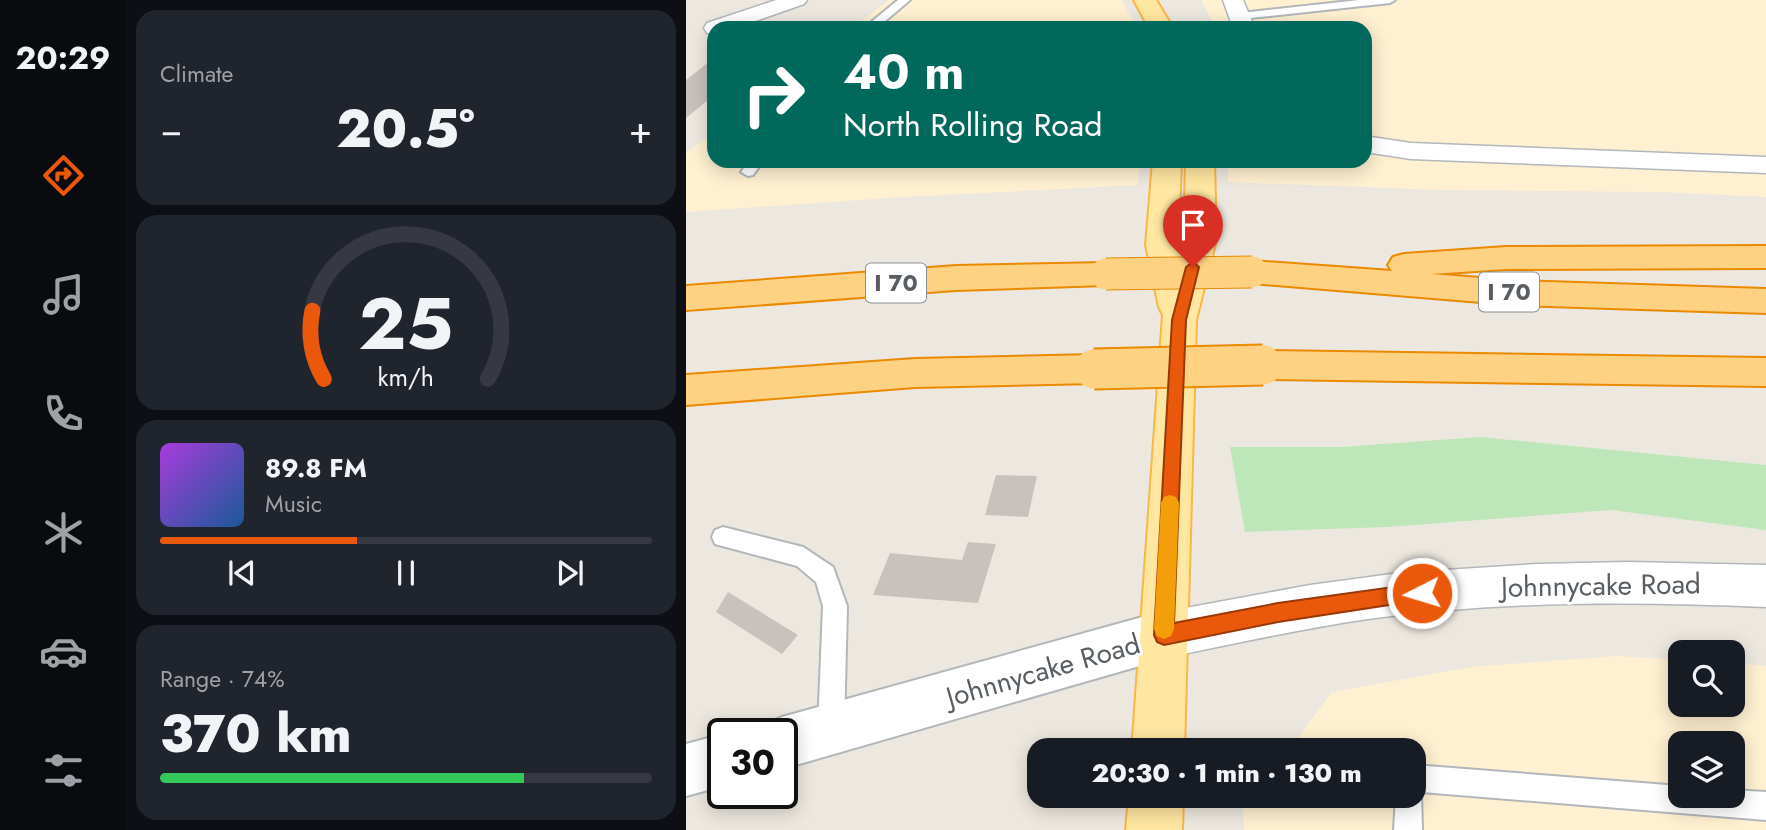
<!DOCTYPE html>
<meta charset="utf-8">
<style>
body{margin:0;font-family:Jost,sans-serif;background:#20242c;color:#f1f3f6;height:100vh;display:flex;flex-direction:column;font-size:26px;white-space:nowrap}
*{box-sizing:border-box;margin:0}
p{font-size:23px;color:#9ea1a6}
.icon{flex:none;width:38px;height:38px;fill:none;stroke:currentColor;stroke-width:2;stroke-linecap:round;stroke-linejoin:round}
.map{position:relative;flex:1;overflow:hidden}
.panel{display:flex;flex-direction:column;gap:10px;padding:10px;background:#0d0f14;width:560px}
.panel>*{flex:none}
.top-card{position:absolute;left:21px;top:21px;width:665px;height:147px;border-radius:21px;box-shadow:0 4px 18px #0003;background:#00695c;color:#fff;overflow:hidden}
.buttons{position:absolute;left:982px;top:640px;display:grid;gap:14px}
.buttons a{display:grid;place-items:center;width:77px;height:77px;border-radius:14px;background:#171b24;box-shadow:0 4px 18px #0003;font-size:35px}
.speed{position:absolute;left:21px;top:718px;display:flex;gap:14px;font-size:35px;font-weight:700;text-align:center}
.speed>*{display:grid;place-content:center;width:91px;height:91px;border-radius:50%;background:#171b24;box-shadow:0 4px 18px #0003;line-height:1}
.speed .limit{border:4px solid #111;border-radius:10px;background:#fff;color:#111}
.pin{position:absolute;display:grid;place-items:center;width:60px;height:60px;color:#fff;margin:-72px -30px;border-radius:50% 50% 50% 0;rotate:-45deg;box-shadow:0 0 7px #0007}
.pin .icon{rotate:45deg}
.me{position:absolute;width:77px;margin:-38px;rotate:265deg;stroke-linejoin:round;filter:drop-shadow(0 0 5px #0008)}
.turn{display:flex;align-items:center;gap:24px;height:147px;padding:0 21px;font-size:32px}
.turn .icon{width:91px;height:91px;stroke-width:2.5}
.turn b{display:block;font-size:49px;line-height:60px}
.big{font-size:52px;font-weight:800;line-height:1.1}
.panel .card{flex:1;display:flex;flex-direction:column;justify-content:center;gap:10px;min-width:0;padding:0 24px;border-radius:21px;background:#20242c}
.panel .dial{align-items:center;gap:0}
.dial svg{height:182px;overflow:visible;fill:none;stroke:#363941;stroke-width:7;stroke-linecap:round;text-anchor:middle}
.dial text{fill:#f1f3f6;stroke:none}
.song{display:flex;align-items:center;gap:21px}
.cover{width:84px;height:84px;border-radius:10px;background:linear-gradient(135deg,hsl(280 70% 55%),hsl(210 70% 35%))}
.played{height:7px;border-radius:4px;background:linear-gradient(90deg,#ea580c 40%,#363941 40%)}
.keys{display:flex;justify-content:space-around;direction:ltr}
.heat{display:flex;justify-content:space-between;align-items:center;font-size:38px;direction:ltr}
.charge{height:10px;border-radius:5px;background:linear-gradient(90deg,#34c759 74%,#363941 0)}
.trip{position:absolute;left:341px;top:738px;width:399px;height:70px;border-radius:21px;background:#171b24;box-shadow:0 4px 18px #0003;font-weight:800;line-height:70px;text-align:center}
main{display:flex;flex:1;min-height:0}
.dock{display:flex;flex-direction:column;width:126px;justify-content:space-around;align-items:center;background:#090b0e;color:#9ea1a6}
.dock .icon{width:49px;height:49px}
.dock .on{color:#ea580c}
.dock b{font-size:32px;color:#f1f3f6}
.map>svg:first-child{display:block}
</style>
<main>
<nav class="dock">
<b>20:29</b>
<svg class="icon on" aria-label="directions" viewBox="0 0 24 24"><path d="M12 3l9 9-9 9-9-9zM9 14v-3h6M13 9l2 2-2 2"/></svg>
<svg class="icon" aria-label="music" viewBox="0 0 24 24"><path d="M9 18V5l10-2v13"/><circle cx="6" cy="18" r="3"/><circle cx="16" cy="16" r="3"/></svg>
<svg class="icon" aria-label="phone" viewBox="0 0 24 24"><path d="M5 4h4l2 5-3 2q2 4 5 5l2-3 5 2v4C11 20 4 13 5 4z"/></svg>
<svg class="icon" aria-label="climate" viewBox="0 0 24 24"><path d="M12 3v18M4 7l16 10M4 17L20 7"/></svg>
<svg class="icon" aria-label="car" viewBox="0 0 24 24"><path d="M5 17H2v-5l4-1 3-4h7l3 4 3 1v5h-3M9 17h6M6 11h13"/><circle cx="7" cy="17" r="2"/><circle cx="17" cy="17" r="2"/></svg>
<svg class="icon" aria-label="filters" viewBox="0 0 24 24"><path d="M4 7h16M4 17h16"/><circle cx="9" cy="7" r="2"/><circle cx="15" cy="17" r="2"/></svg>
</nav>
<section class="panel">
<div class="card"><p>Climate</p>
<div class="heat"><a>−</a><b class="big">20.5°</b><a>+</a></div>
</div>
<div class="card dial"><svg viewBox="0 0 100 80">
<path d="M14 69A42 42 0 1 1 86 69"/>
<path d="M14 69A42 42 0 0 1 9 39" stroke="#ea580c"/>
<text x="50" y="56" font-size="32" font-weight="700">25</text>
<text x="50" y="72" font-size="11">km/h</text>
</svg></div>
<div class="card">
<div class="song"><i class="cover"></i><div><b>89.8 FM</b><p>Music</p></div></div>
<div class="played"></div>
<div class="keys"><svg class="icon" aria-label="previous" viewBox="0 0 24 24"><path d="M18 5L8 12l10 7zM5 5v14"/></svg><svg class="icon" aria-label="pause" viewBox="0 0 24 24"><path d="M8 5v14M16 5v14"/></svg><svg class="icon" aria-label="next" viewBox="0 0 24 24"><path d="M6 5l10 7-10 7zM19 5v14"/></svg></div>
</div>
<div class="card"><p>Range · 74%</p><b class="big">370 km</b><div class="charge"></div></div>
</section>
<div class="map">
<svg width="1080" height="830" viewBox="0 0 1080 830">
<rect width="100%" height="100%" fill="#ede8df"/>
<!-- commercial -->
<g fill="#fff0d1" fill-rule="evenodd">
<polygon points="203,0 435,0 451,28 166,28"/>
<polygon points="515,0 1080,0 1080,197 974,192 756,190 542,182 542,161 679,161 679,28 530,28"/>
<polygon points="28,132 28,161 454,161 452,185 217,197 0,212 0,153"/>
<path d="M930,656L994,660V705H1046L1047,663L1080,666V830H558L557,809L567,796H728V751H602L646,692L785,667ZM994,744H1046V796H994Z"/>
</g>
<!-- green -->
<polygon fill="#bee7b9" points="794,437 1080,465 1080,530 925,510 701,527 559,532 544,447 655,447"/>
<!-- building -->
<g fill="#c7c3bc">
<polygon points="28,58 28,95 0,118 0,80"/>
<polygon points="310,475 351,476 342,517 299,515"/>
<polygon points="282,542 310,544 292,603 187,595 204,553 276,560"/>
<polygon points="42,592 112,635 96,654 30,612"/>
</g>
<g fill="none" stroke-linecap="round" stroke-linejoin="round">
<!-- service casing -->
<g stroke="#b2b7bb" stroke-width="4">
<g id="service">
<polygon points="212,0 224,0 191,28 178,28"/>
<polygon points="673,0 709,0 704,3 555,19 549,16 555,13"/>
<polygon points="63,161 77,161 67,175 62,176 55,172"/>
<polygon points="37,527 117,547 147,567 161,606 158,729 154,738 145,742 136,738 132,729 137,606 130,582 111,566 29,544 26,537 29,530"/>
<polygon points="728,765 994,786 994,796 1046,796 1046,790 1080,792 1080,820 735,792 736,830 708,830 710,796 728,796"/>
</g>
</g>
<!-- minor casing -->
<g stroke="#b2b7bb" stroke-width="3">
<g id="minor">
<polygon points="90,0 121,0 118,4 50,28 28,28 28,34 21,33 18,28 21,23"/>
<polygon points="537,0 557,0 569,28 547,28"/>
<polygon points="679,136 725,143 1080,157 1080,173 725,159 679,152"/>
<path d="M942,562L1080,565V607C948,601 813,601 682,619C613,629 546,644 478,658L462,651L455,635L462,619L478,612L624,585L713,573L851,564Z"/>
</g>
</g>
<!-- tertiary casing -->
<g stroke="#b2b7bb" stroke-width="4">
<g id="tertiary">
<polygon points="478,611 495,618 502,635 495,652 478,659 96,769 96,733 74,733 78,725 96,717"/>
<polygon points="37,734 37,786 0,796 0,744"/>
</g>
</g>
<!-- primary casing -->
<g stroke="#fbb64a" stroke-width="4">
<g id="primary">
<polygon points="448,0 470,0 487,28 463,28"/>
<polygon points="467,161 495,161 492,245 494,254 498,240 500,161 528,161 530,240 510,320 498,751 446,751 477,315 473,307 460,245"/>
<polygon points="443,796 497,796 496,830 440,830"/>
</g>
</g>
<!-- motorway casing -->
<g stroke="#eb8900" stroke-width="4">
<g id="motorway">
<polygon points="1080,246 1080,268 820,269 745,274 831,281 1080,289 1080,313 831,305 566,283 554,280 550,272 554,264 566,261 706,271 702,265 707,257 718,254 820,247"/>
<polygon points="420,263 432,266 436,274 432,282 420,285 270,290 0,310 0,286 270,266"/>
<polygon points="577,351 1080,358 1080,386 577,379 564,375 559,365 564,355"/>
<polygon points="408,355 421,359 426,369 421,379 408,383 229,387 0,405 0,375 229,359"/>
</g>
</g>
<!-- service -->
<use href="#service" fill="#fff" fill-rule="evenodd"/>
<!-- minor -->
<use href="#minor" fill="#fff" fill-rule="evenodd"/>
<!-- tertiary -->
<use href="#tertiary" fill="#fff" fill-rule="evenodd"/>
<!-- primary -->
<use href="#primary" fill="#ffe6a1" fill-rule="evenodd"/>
<!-- motorway -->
<use href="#motorway" fill="#ffd283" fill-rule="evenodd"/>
<!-- motorway-bridge-far1 casing -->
<g stroke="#eb8900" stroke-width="33" stroke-linecap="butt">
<polyline id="motorway-bridge-far1" points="420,274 566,272"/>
</g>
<!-- motorway-bridge casing -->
<g stroke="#eb8900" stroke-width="43" stroke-linecap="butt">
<polyline id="motorway-bridge" points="408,369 577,365"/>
</g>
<!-- motorway-bridge-far1 -->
<use href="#motorway-bridge-far1" stroke="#ffd283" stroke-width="31"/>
<!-- motorway-bridge -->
<use href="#motorway-bridge" stroke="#ffd283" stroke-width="39"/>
</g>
<!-- route -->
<polygon fill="#ea580c" stroke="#983908" stroke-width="2" points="507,262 513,267 500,320 488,623 592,603 736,583 742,586 745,593 742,599 592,622 478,645 471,642 468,635 486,320 500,267"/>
<!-- slow -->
<polygon fill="#f59e0b" points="484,495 490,497 493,503 488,629 485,636 478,639 471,636 468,629 475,503 478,497"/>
<g text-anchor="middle" stroke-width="6" stroke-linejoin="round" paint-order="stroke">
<!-- shield labels -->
<g fill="#fff" stroke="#8a8e90" stroke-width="2">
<rect x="180" y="263.5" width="60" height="39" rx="5"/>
<rect x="793" y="272.5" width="60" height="39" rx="5"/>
</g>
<g font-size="23" font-weight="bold" fill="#585d61">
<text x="210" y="291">I 70</text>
<text x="823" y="300">I 70</text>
</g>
<!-- near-street labels -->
<g font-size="28" fill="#585d61" stroke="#fff">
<text transform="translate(915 585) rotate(-1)" y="10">Johnnycake Road</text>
<text transform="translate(357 670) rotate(-16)" y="10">Johnnycake Road</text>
</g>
</g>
</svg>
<div class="buttons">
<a><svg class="icon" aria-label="search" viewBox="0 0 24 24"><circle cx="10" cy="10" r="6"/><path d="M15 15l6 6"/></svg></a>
<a><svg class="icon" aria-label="layers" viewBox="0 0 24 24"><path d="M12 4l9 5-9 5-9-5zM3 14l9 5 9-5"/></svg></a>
</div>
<div class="speed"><div class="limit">30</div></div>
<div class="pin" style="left:507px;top:267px;background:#d93025"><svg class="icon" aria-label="arrive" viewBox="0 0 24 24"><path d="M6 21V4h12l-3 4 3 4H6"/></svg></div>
<svg class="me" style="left:736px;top:593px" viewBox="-20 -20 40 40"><circle r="17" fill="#ea580c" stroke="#fff" stroke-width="3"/><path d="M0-11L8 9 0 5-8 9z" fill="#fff"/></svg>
<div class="trip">20:30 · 1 min · 130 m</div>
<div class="top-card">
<div class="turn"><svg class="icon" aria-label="right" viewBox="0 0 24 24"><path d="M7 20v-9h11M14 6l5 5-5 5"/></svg><div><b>40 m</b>North Rolling Road</div></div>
</div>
</div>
</main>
